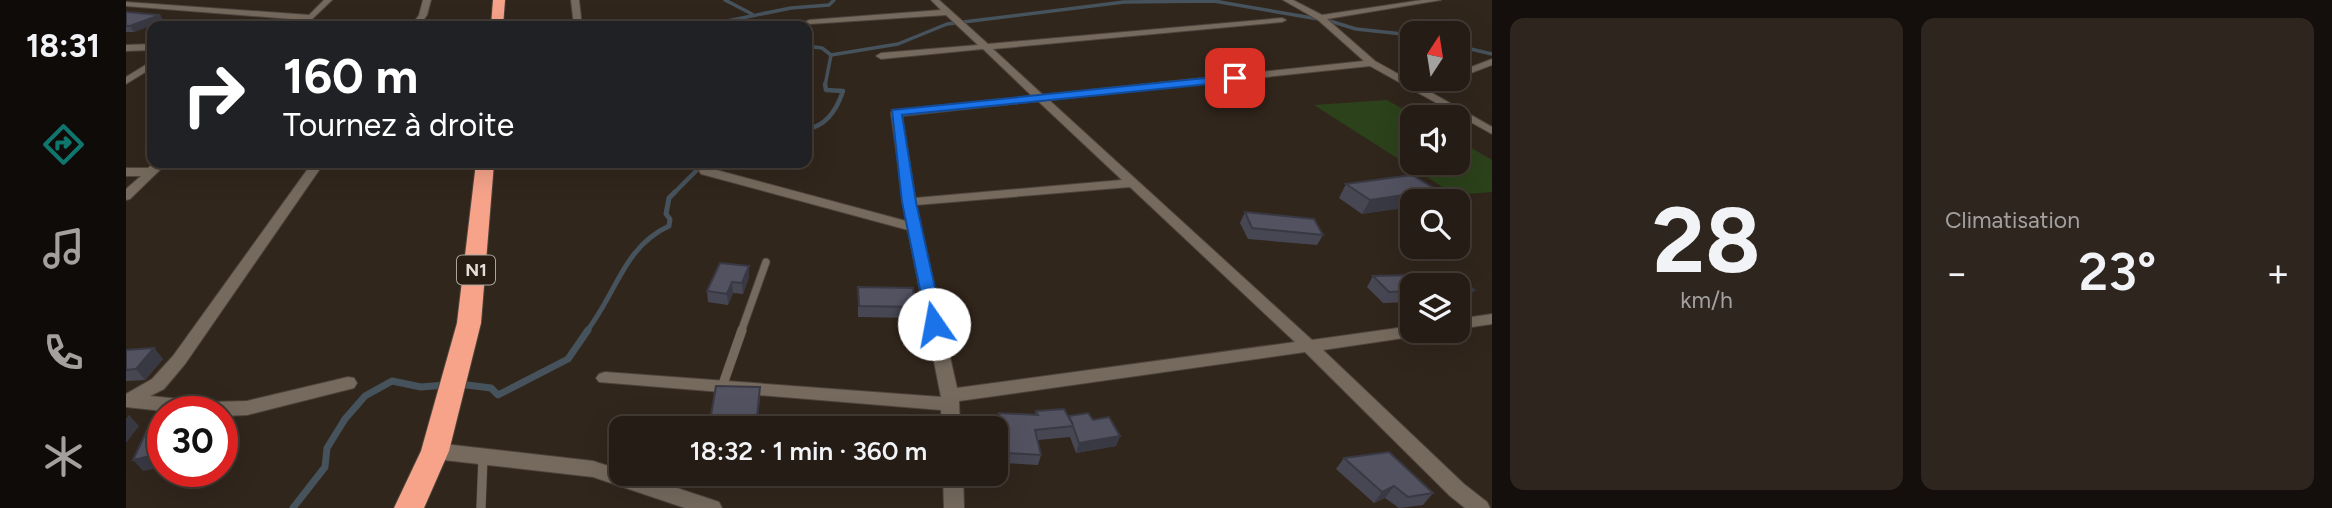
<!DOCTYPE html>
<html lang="fr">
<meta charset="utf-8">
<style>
body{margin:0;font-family:Figtree,sans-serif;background:#2d251e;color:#f1f3f6;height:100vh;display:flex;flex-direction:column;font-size:26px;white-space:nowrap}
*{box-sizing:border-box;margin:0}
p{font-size:23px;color:#a3a1a0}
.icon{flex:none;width:38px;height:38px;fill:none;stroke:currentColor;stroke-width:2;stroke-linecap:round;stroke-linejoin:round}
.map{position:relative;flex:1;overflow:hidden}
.panel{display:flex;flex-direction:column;gap:18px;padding:18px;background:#140f0c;width:840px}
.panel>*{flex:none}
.hud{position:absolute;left:21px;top:21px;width:665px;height:147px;border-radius:14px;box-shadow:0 7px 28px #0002,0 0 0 2px #423a34;background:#202124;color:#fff;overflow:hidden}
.needle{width:46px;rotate:12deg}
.tools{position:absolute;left:1274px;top:21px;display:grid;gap:14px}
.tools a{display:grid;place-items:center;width:70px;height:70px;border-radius:14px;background:#251c15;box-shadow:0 7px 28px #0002,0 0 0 2px #423a34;font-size:35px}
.speed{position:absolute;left:21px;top:396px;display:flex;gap:14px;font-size:35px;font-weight:700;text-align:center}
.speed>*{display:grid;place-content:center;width:91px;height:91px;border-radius:50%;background:#251c15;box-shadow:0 7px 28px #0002,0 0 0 2px #423a34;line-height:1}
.speed .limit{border:10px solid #d22;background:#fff;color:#111}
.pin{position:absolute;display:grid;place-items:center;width:60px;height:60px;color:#fff;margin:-30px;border-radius:14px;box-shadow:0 4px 10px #0006}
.me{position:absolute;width:77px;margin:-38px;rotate:348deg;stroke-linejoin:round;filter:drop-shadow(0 0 5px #0008)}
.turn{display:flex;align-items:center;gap:24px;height:147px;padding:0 21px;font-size:32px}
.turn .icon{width:91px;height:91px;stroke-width:2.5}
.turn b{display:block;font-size:49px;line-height:60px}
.big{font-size:52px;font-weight:600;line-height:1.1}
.panel .tile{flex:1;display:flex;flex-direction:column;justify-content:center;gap:10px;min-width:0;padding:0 24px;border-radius:14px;background:#2d251e}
.panel .dial{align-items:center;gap:0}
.dial b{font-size:91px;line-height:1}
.heat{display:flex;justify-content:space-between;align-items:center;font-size:38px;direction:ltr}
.panel .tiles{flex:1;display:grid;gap:18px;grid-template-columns:repeat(2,1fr)}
.trip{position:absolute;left:483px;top:416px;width:399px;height:70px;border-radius:14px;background:#251c15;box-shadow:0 7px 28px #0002,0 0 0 2px #423a34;font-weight:600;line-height:70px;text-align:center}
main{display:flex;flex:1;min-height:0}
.dock{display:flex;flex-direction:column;width:126px;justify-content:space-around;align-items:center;background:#0f0b08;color:#a3a1a0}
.dock .icon{width:49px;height:49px}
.dock .current{color:#0f766e}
.dock b{font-size:32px;color:#f1f3f6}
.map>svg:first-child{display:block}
</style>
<main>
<nav class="dock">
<b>18:31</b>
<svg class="icon current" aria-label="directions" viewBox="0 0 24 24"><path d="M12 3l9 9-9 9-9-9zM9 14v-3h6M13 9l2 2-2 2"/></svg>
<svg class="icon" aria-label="music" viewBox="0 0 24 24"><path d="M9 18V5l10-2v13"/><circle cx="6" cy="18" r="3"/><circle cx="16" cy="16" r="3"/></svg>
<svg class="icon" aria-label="phone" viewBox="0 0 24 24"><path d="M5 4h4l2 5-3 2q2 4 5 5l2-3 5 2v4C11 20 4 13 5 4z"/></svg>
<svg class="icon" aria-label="climate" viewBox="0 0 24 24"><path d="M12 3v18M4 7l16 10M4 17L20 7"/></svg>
</nav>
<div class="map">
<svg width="1366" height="508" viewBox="0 0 1366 508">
<rect width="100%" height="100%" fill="#31261c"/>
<!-- green -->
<polygon fill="#2c421b" points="1261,100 1291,117 1286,117 1286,163 1332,163 1332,140 1366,160 1366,192 1329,195 1188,105"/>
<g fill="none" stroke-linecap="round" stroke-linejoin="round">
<!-- stream-far3 -->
<g stroke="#46525c" stroke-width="3.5">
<polyline points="599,0 626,14"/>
<polyline points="605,26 601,21 665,8 703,5 708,0"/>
<polyline points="681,46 696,48 705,55 699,86"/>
<polyline points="1332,46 1366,54"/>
<polyline points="705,55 772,44 821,24 998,2 1088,1 1204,21 1230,29 1286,35"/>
</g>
<!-- stream-far2 -->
<g stroke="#46525c" stroke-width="4.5">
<path d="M681,129C701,126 711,109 717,91L700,90L699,84"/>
<polyline points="547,194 578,163"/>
</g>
<!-- stream-far1 -->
<path stroke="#46525c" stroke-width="5" d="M460,332C490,295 497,247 543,226L544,219L540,214L543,198L549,192"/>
<!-- stream -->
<g stroke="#46525c" stroke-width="7">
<polyline points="333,384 365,388 372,395 442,359 462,330"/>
<polyline points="167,508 199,467 201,448 219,419 239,396 266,381 295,387 320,385"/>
</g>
<!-- lane-far1 casing -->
<g stroke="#4e443c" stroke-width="9">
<polyline id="lane-far1" points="615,332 640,262"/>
</g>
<!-- lane casing -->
<g stroke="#4e443c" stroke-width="10">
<g id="lane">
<polyline points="596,387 616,330"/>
<polyline points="355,508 357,457"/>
</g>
</g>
<!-- street casing -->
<g stroke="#4e443c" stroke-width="2">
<g id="street">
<polygon points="198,0 206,0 180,25 176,23 178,20 0,6 0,2 183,15"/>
<polygon points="297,0 305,0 301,15 293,26 285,26 293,15"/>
<polygon points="445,0 453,0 456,26 448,26"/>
<path d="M805,0H813L862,44L1156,18L1160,20L1156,22L867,49L917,95L1238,61L1192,20L1157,0H1167L1196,15L1296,0H1315L1201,19L1249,61L1294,86L1314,79H1327L1301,90L1366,127V134L1244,66L923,100L1186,340L1286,326V331H1299L1297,335L1291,336L1197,350L1338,484L1361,502L1364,508H1339L1324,496L1179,352L833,401L834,429H816L815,410L473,382L470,378L473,374L479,372L815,397L782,230L575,174L573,171L579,167L780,221L765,113L766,111L906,96L857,49L755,59L750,56L755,53L852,45L820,15L683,24L679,22L683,20L815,10ZM912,101L996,180L789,198L776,116ZM1004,187L1169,342L831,388L790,205Z"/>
<polygon points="26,44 26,50 0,51 0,45"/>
<polygon points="1366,59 1366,65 1332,78 1332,72"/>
<polygon points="26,61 26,68 0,84 0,77"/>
<polygon points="28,163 41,163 4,199 0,200 0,189 15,176 0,176 0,168 22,168"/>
<polygon points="186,163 198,163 59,364 38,389 24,396 84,402 121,401 222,377 228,378 231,383 228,388 121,415 96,416 96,411 37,411 0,407 0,394 26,379 47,356"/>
<polygon points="1366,314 1366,324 1332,329 1332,319"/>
<polygon points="309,443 467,461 495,470 495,474 509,474 593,502 596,508 559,508 467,477 309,459 302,456 300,451 302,446"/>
<polygon points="817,474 837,474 838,508 818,508"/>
</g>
</g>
<!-- highway casing -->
<g stroke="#4e443c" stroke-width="2">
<g id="highway">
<polygon points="367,0 379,0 377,26 365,26"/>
<polygon points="350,163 368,163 355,323 323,451 298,508 268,508 295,451 331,323"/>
</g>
</g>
<!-- lane-far1 -->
<use href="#lane-far1" stroke="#766a5e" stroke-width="7"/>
<!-- lane -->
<use href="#lane" stroke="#766a5e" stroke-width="9"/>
<!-- street -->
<use href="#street" fill="#766a5e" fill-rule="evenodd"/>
<!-- highway -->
<use href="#highway" fill="#f6a38a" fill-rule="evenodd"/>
</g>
<!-- wall -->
<g fill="#474753">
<polygon points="0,12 34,15 37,21 8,32 0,32"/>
<polygon points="1220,184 1305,201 1236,214 1213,198"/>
<polygon points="1119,212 1197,235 1191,245 1122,239 1114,223"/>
<polygon points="623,266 623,277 617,294 607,293 602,305 582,302 581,291"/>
<polygon points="1329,274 1348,290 1340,301 1332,301 1332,285 1286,285 1286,302 1257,303 1241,287 1247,276"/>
<polygon points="732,287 789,307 788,318 732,317"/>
<polygon points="28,348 37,359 19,380 0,381 0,350"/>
<polygon points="634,398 631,427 586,427 585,415"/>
<polygon points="910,411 943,417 943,416 967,420 994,436 990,446 950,453 944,437 912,440 915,455 912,465 878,463 871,423 873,413 909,414"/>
<polygon points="1218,458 1307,493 1297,505 1273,508 1259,498 1248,503 1210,469"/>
</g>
<!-- shaded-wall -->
<g fill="#393944">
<polygon points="34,15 37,21 8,32 4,26"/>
<polygon points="1311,190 1305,201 1286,201 1286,207 1236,214 1244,200"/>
<polygon points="623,266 623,277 617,294 616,283"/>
<polygon points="606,282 607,293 602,305 601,294"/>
<polygon points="28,348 37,359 19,380 10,369"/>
<polygon points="634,387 634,398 631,427 631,416"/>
<polygon points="98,414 106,425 96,453 96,420"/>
<polygon points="3,415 13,426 0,443 0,419"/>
<polygon points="994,436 990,446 950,453 953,443"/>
<polygon points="37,453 37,467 17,471 7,460"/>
<polygon points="1268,486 1259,498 1248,503 1256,492"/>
</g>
<!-- building -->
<g fill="#525261" stroke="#393944" stroke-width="2">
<polygon points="0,12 34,15 4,26 0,26"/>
<polygon points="1286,175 1311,190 1244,200 1220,184"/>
<polygon points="1119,212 1188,219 1197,235 1126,228"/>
<polygon points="594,263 623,266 616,283 606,282 601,294 581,291"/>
<polygon points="1329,274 1348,290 1332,290 1332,285 1286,285 1286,291 1263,292 1247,276"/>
<polygon points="732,287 787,288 789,307 733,306"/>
<polygon points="28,348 10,369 0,370 0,350"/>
<polygon points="590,386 634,387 631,416 585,415"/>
<polygon points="938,409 947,425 943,416 962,413 967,420 983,417 994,436 953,443 947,426 909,430 915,455 881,453 873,413 912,415 910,411"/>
<polygon points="37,427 37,453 7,460 21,430"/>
<polygon points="1263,452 1307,493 1282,497 1268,486 1256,492 1218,458"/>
</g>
<!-- route -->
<polygon fill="#1a73e8" stroke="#114b97" stroke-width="2" points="1109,75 1113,76 1113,81 776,115 790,202 817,324 815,328 802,328 776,202 766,110"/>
<g text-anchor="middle" stroke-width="6" stroke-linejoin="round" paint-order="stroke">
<!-- shield labels -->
<rect fill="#271d13" stroke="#aba39c" stroke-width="2" x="331" y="255.5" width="38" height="29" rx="5"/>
<g font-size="18" font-weight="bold" fill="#e4dcd6">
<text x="350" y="276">N1</text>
</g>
</g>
</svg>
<div class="tools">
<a><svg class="needle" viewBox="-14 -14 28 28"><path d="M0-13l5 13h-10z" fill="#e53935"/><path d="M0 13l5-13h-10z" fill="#a3a1a0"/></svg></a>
<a><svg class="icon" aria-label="sound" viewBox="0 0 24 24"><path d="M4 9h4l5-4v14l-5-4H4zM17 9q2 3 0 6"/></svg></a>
<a><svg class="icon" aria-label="search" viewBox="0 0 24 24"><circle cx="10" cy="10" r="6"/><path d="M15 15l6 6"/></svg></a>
<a><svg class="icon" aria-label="layers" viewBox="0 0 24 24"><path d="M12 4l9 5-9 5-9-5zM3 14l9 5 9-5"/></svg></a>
</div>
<div class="speed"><div class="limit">30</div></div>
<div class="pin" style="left:1109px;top:78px;background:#d93025"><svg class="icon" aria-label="arrive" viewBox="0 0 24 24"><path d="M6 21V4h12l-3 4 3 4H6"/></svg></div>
<svg class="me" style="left:808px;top:324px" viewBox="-20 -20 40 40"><circle r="19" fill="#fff"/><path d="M0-13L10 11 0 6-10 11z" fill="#1a73e8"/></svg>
<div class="trip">18:32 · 1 min · 360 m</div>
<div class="hud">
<div class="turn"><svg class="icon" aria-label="right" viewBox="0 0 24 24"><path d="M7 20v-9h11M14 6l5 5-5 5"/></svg><div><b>160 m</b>Tournez à droite</div></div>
</div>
</div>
<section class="panel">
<div class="tiles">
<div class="tile dial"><b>28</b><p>km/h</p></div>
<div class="tile"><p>Climatisation</p>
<div class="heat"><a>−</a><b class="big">23°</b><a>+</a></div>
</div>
</div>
</section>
</main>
